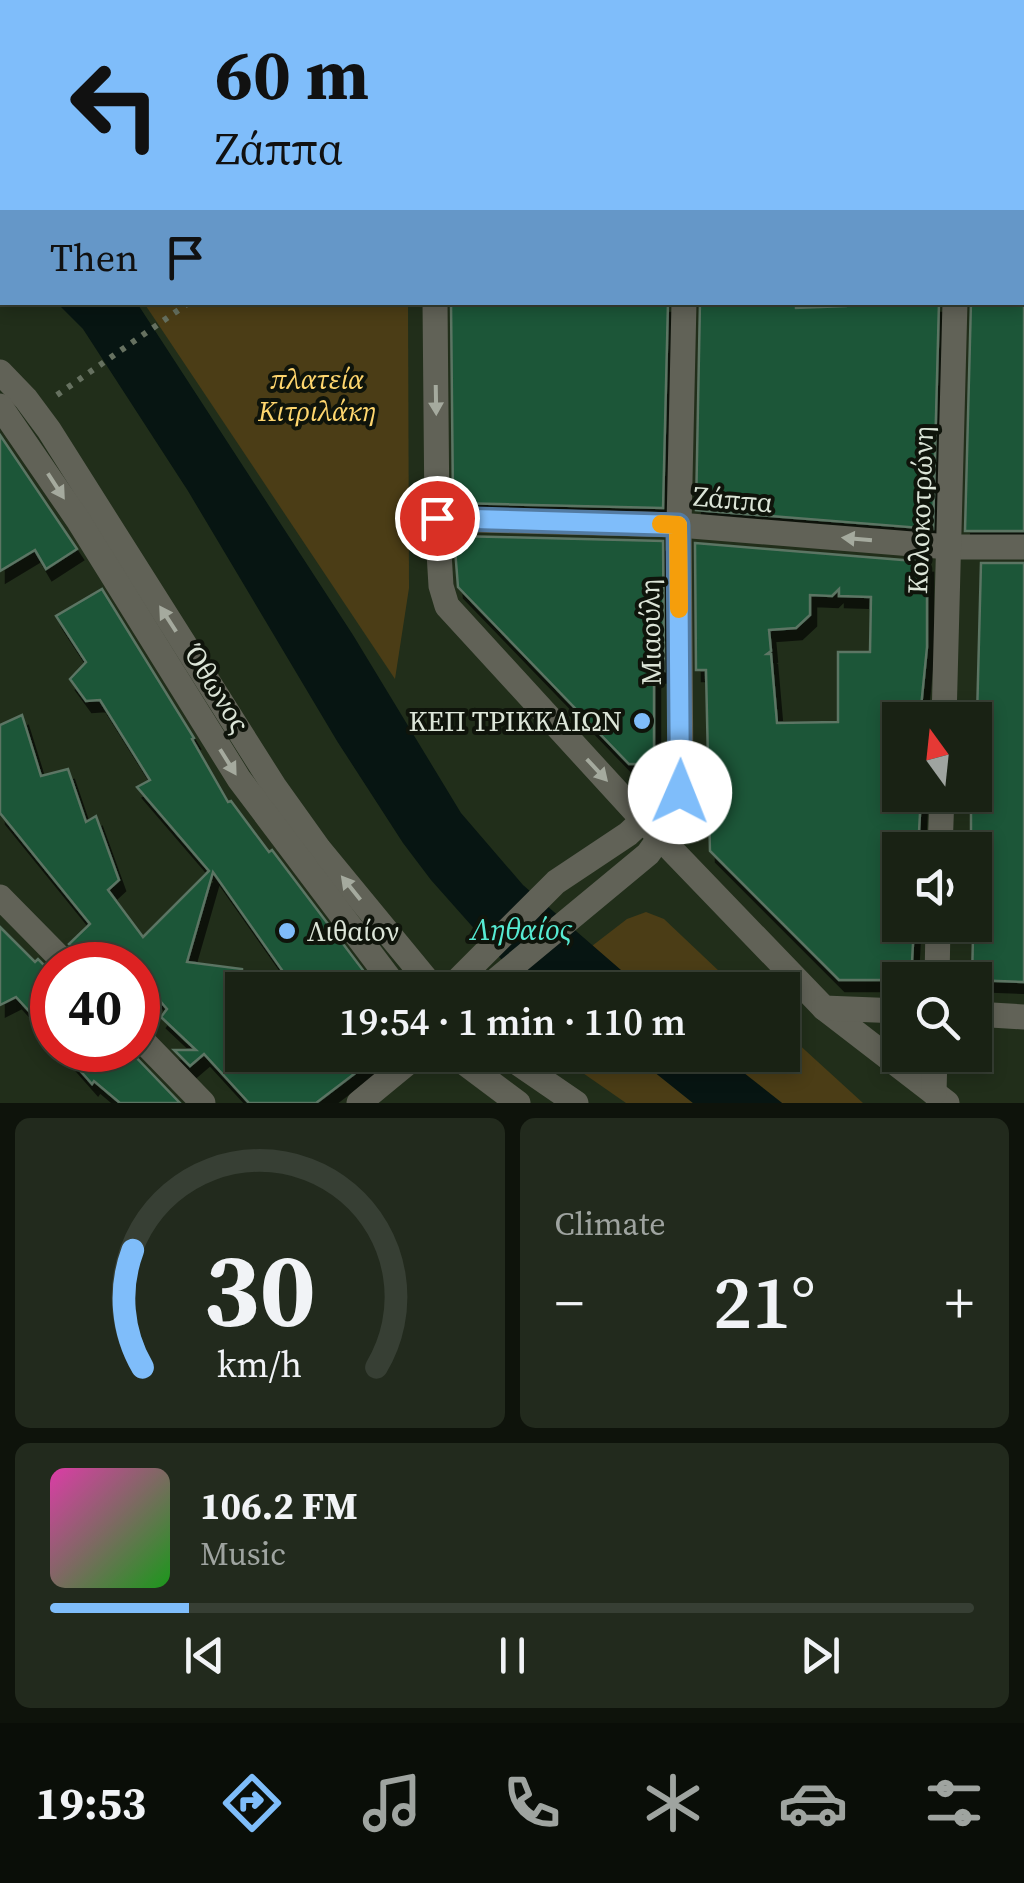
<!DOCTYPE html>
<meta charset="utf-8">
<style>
body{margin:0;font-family:"Source Serif 4",serif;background:#222a1d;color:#f1f3f6;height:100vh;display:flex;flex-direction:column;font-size:38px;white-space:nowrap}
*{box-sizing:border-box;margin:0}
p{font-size:32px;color:#9fa4a0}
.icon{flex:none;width:55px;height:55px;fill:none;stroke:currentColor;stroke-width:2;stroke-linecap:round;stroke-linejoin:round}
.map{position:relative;height:1103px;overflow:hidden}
.panel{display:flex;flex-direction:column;gap:15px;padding:15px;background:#0e130b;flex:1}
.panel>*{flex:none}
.guide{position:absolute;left:0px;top:0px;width:1025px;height:305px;box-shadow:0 5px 15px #0003,0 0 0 2px #373f34;background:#7fbdfa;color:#111;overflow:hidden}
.needle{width:65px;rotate:345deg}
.fabs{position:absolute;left:882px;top:702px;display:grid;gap:20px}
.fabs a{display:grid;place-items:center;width:110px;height:110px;border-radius:0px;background:#192214;box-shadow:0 5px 15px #0003,0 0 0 2px #373f34;font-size:50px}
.speed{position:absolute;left:30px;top:942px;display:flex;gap:20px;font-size:50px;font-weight:700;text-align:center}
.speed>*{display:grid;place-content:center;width:130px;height:130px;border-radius:50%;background:#192214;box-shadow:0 5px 15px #0003,0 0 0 2px #373f34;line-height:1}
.speed .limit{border:15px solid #d22;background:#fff;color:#111}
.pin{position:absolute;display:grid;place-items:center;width:85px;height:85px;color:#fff;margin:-42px;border:5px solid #fff;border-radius:50%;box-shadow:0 2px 10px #0007}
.me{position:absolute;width:110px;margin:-55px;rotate:1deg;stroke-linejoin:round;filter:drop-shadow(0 0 8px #0008)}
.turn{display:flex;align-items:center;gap:35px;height:210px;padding:0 50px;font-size:45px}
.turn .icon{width:130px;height:130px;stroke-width:2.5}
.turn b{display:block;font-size:70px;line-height:85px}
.then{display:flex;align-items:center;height:95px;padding:0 50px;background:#0003;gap:20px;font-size:38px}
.big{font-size:75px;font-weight:600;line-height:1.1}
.panel .tile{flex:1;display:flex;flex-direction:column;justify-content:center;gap:15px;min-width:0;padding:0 35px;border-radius:15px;background:#222a1d}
.panel .dial{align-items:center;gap:0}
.dial svg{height:260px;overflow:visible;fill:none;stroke:#373f34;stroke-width:7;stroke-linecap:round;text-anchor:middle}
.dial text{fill:#f1f3f6;stroke:none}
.song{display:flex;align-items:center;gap:30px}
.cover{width:120px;height:120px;border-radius:15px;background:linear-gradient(135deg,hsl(320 70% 55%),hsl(120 70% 35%))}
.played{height:10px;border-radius:5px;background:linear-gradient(90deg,#7fbdfa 15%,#373f34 15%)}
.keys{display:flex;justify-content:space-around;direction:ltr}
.heat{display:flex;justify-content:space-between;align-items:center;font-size:55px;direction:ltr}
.panel .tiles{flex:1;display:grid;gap:15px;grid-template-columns:1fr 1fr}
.tile:last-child{grid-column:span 2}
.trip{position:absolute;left:225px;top:972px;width:575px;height:100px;border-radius:0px;background:#192214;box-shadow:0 5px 15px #0003,0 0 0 2px #373f34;font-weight:600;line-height:100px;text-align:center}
.tab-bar{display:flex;height:160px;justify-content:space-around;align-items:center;background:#0a0e08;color:#9fa4a0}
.tab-bar .icon{width:70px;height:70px}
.tab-bar .current{color:#7fbdfa}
.tab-bar b{font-size:45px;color:#f1f3f6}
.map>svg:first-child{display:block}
</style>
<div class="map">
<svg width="1024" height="1103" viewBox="0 0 1024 1103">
<defs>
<filter id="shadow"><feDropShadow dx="6" dy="11" stdDeviation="0" flood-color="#0009"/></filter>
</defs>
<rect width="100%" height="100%" fill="#212e1a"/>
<!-- green -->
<g fill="#4b3d16">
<polygon points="144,303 408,303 409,588 395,679"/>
<polygon points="646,912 664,919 739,990 644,990 592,946 627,919"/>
<polygon points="783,1030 863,1103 782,1103 721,1055 782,1055"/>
<polygon points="557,1055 633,1055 693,1103 626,1103"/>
</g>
<!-- water -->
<g fill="#071512">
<polygon points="57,303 137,303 353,635 461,813 523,885 644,990 557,990 547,981 502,960 431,880 403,843 337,741 188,491 83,329"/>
<polygon points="633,1055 721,1055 782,1103 693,1103"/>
</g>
<!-- building -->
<g fill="#1a5637" stroke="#5b7464" stroke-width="2.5" fill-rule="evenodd" filter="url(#shadow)">
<polygon points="451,302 668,302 663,508 453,503"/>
<polygon points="700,302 796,302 796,308 846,306 846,302 939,302 933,529 696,510"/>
<polygon points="971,302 1024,302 1024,531 965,531"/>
<polygon points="0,435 77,549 46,569 35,550 0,571"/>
<polygon points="454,536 663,541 664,671 654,672 654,764 629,764 458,587"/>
<path d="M695,543L927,562V647L920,717L900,718V795H921L918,850H900V925H914L911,980H839L710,851L706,670H696ZM839,589V596L871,597L870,652H838V722L777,723L771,654H767L771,651L769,630L796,628L810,615V595L832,596Z"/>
<polygon points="981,563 1024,563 1024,982 972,980 975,850 974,845 971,845 971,795 975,795"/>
<polygon points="102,589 194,738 192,739 228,802 231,801 269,852 272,850 378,990 296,990 213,872 187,962 242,969 242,1055 379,1055 316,1103 249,1103 204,1054 190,1066 174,1050 196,1050 161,1017 167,1009 138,975 138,965 83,965 79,954 69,944 90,924 0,813 0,725 22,715 41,776 68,769 86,822 96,816 119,880 108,890 143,937 209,871 137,787 150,780 100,700 86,701 70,679 86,662 56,616"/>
<polygon points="0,927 35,962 38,959 52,973 52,1036 16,997 0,1005"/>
<polygon points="62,1050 129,1050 180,1103 120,1103 94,1081 92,1084"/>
</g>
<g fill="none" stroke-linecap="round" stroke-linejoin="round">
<!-- path -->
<g stroke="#667160" stroke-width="6" stroke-dasharray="5 8" stroke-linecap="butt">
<polyline points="0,82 2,82"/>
<polyline points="57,395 190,302"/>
</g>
<!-- minor -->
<g stroke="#616257" stroke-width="25">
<polyline points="190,2 190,0"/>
<polyline points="433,2 433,0"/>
<polyline points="690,2 690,0"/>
<polyline points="978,2 978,0"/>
<polyline points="435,302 437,519 441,586 447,606 643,820 824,1008 947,1103"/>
<polyline points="0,372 26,399 49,430 274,786 319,849 435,990"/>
<polyline points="0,406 78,520 239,779 398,990"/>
<polyline points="437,519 679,525 949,547 1024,547"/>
<polyline points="944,720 955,302"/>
<polyline points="940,850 942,795"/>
<polyline points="0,897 67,965"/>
<polyline points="937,980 938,925"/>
<polyline points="448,990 556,882 628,834 643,820"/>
<polyline points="484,990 648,854 671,822 681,779 679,525 684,302"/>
<polyline points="824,1008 900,1011"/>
<polyline points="975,1014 1024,1017"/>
<polyline points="138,1036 203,1103"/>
<polyline points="454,1055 518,1103"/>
<polyline points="506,1055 576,1103"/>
<polyline points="934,1093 935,1055"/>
<polyline points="359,1103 417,1055"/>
</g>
<!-- major -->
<g stroke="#989a83" stroke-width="25">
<polyline points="1022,106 1024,106"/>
<polyline points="0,115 2,115"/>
</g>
</g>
<!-- one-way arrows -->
<defs><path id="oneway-solid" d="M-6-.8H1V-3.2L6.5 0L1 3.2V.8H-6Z" transform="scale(2.5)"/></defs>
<g fill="#a5aa9e">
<use href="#oneway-solid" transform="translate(436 400) rotate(89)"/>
<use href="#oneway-solid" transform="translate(56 486) rotate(57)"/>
<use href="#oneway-solid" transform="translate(857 539) rotate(-175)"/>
<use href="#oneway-solid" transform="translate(168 619) rotate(-123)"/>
<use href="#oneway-solid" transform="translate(228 762) rotate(58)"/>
<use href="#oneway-solid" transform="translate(597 770) rotate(47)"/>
<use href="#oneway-solid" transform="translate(351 888) rotate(-129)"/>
</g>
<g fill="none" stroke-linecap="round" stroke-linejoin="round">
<!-- route casing -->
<g stroke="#537ba2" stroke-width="25">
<polyline id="route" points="437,518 678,525 680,792"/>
</g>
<!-- route -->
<use href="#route" stroke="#7fbdfa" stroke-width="18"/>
<!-- slow -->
<polyline stroke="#f59e0b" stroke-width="18" points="661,524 678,525 679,609"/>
</g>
<!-- markers -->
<g fill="#7fbdfa" stroke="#0f140b" stroke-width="4">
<circle cx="642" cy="721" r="10"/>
<circle cx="287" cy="931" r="10"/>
</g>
<g text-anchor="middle" stroke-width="8" stroke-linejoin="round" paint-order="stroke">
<!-- park labels -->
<g font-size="28" font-style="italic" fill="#fed66e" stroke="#0f140b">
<text x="317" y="389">πλατεία<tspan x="317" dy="32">Κιτριλάκη</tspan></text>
</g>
<!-- street labels -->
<g font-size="28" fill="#dce5d8" stroke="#0f140b">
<text transform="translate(733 499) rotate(5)" y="10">Ζάππα</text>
<text transform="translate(920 510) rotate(-88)" y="10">Κολοκοτρώνη</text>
<text transform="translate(650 632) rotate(-91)" y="10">Μιαούλη</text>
<text transform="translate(217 688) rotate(58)" y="10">Όθωνος</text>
</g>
<!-- poi labels -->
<g font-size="28" fill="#dce5d8" stroke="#0f140b" text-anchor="end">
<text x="622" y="731">ΚΕΠ ΤΡΙΚΚΑΙΩΝ</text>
<text x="307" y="941" text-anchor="start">Λιθαίον</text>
</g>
<!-- water labels -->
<g font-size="30" font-style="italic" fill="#56ebd3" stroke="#0f140b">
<text x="521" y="940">Ληθαίος</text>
</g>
</g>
</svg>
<div class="fabs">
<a><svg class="needle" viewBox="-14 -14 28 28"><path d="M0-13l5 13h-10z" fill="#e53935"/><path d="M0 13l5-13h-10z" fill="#9fa4a0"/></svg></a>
<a><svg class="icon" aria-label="sound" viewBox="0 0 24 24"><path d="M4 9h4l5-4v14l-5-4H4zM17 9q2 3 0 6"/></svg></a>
<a><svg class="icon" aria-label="search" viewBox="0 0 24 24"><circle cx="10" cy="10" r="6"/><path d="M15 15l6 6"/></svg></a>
</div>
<div class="speed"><div class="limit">40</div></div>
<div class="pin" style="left:437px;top:518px;background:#d93025"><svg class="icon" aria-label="arrive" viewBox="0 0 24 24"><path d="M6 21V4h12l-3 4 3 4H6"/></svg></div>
<svg class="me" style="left:680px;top:792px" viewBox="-20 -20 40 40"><circle r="19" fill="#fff"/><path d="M0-13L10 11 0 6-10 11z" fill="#7fbdfa"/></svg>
<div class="trip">19:54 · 1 min · 110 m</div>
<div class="guide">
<div class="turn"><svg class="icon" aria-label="left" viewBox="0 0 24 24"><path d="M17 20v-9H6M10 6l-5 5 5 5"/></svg><div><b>60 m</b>Ζάππα</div></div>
<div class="then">Then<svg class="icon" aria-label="arrive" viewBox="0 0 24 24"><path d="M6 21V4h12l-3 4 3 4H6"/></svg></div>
</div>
</div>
<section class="panel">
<div class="tiles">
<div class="tile dial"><svg viewBox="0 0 100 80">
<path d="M14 69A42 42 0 1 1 86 69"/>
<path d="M14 69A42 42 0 0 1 11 33" stroke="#7fbdfa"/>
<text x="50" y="56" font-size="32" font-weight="700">30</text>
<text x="50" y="72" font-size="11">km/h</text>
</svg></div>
<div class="tile"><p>Climate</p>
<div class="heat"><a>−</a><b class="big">21°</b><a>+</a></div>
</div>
<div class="tile">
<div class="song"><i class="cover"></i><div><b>106.2 FM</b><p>Music</p></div></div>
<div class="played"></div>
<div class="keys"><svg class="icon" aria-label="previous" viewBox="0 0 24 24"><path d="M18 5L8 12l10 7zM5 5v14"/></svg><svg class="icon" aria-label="pause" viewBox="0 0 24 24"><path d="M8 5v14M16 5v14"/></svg><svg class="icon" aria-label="next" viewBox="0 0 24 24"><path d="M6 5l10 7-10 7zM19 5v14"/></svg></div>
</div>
</div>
</section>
<nav class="tab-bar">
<b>19:53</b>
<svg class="icon current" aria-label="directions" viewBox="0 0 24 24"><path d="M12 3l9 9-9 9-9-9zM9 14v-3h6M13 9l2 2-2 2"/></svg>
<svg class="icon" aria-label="music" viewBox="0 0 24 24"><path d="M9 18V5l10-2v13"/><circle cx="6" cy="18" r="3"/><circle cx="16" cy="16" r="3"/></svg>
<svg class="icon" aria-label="phone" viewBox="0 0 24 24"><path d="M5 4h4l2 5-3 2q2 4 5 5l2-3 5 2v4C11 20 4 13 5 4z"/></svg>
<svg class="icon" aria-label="climate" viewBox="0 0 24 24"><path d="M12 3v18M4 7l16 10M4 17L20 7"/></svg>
<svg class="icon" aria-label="car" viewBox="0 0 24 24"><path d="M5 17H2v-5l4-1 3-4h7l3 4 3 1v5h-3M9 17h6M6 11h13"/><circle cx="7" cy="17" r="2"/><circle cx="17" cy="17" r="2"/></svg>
<svg class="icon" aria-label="filters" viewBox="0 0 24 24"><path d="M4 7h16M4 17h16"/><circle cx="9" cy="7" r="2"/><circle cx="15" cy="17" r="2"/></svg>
</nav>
